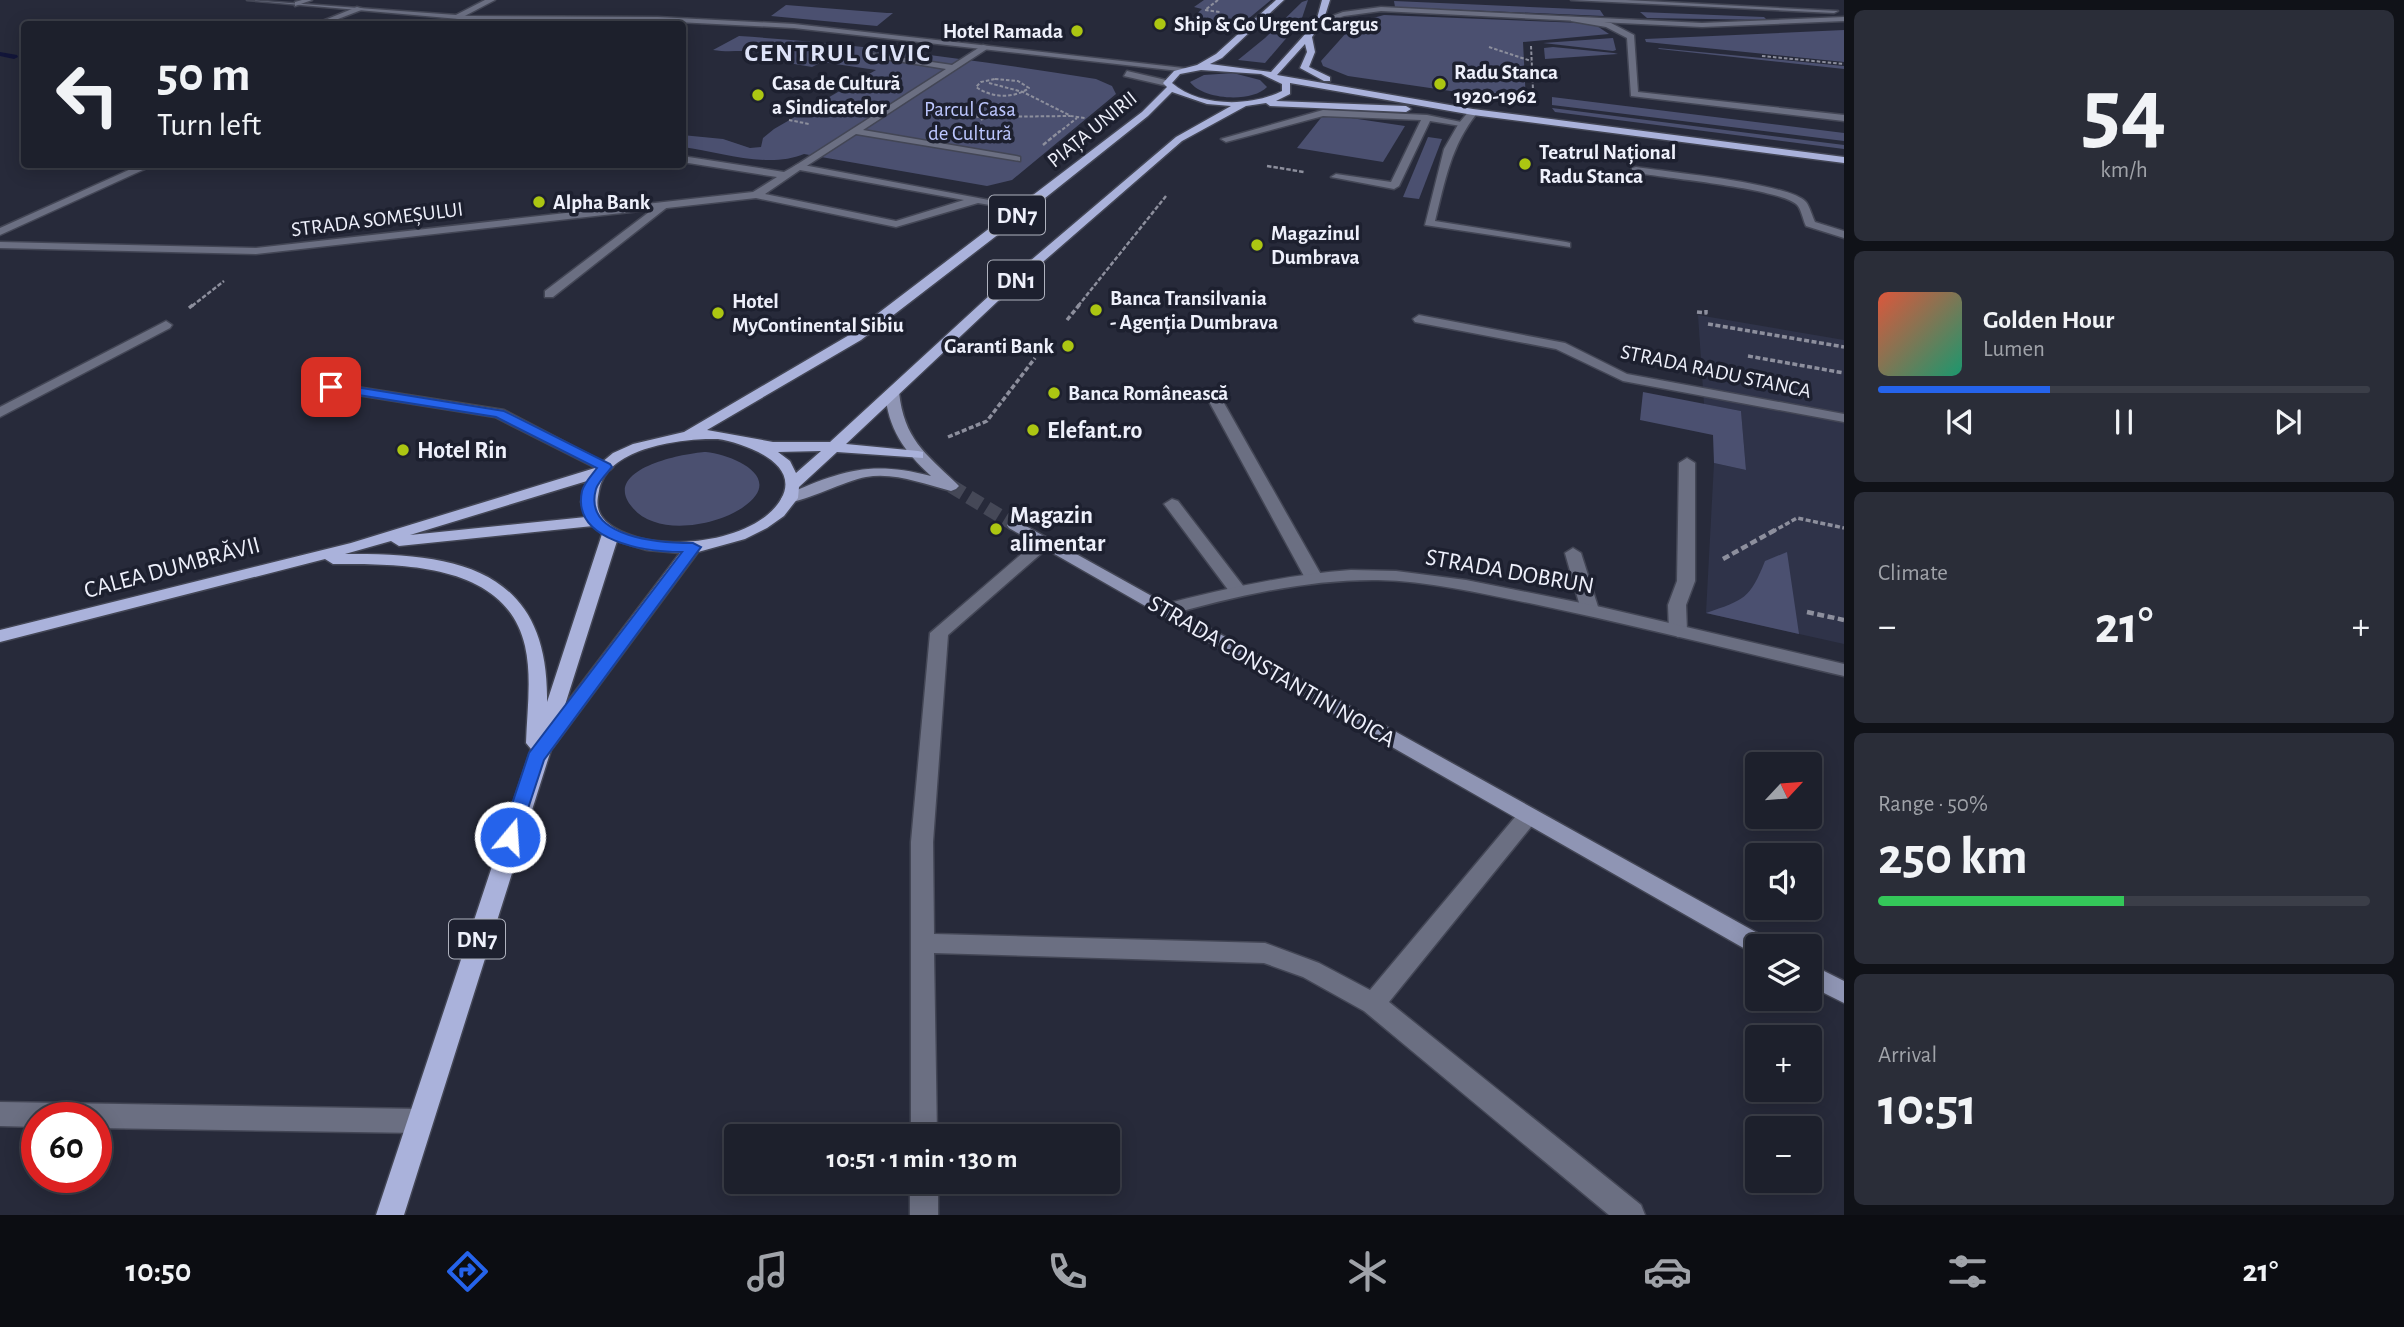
<!DOCTYPE html>
<meta charset="utf-8">
<style>
body{margin:0;font-family:"Alegreya Sans",sans-serif;background:#2a2d38;color:#f1f3f6;height:100vh;display:flex;flex-direction:column;font-size:26px;white-space:nowrap}
*{box-sizing:border-box;margin:0}
p{font-size:23px;color:#a0a3a9}
.icon{flex:none;width:38px;height:38px;fill:none;stroke:currentColor;stroke-width:2;stroke-linecap:round;stroke-linejoin:round}
.map{position:relative;flex:1;overflow:hidden}
.panel{display:flex;flex-direction:column;gap:10px;padding:10px;background:#101218;width:560px}
.panel>*{flex:none}
.hud{position:absolute;left:21px;top:21px;width:665px;height:147px;border-radius:7px;box-shadow:0 4px 18px #0003,0 0 0 2px #3b3e48;background:#1d202c;color:#f1f3f6;overflow:hidden}
.needle{width:46px;rotate:64deg}
.fabs{position:absolute;left:1745px;top:752px;display:grid;gap:14px}
.fabs a{display:grid;place-items:center;width:77px;height:77px;border-radius:7px;background:#1d202c;box-shadow:0 4px 18px #0003,0 0 0 2px #3b3e48;font-size:35px}
.speed{position:absolute;left:21px;top:1102px;display:flex;gap:14px;font-size:35px;font-weight:700;text-align:center}
.speed>*{display:grid;place-content:center;width:91px;height:91px;border-radius:50%;background:#1d202c;box-shadow:0 4px 18px #0003,0 0 0 2px #3b3e48;line-height:1}
.speed .limit{border:10px solid #d22;background:#fff;color:#111}
.pin{position:absolute;display:grid;place-items:center;width:60px;height:60px;color:#fff;margin:-30px;border-radius:14px;box-shadow:0 4px 10px #0006}
.me{position:absolute;width:77px;margin:-38px;rotate:18deg;stroke-linejoin:round;filter:drop-shadow(0 0 5px #0008)}
.turn{display:flex;align-items:center;gap:24px;height:147px;padding:0 21px;font-size:32px}
.turn .icon{width:91px;height:91px;stroke-width:2.5}
.turn b{display:block;font-size:49px;line-height:60px}
.big{font-size:52px;font-weight:700;line-height:1.1}
.panel .card{flex:1;display:flex;flex-direction:column;justify-content:center;gap:10px;min-width:0;padding:0 24px;border-radius:10px;background:#2a2d38}
.panel .dial{align-items:center;gap:0}
.dial b{font-size:91px;line-height:1}
.song{display:flex;align-items:center;gap:21px}
.cover{width:84px;height:84px;border-radius:10px;background:linear-gradient(135deg,hsl(10 70% 55%),hsl(160 70% 35%))}
.played{height:7px;border-radius:4px;background:linear-gradient(90deg,#2563eb 35%,#3b3e48 35%)}
.keys{display:flex;justify-content:space-around;direction:ltr}
.heat{display:flex;justify-content:space-between;align-items:center;font-size:38px;direction:ltr}
.charge{height:10px;border-radius:5px;background:linear-gradient(90deg,#34c759 50%,#3b3e48 0)}
.trip{position:absolute;left:724px;top:1124px;width:396px;height:70px;border-radius:7px;background:#1d202c;box-shadow:0 4px 18px #0003,0 0 0 2px #3b3e48;font-weight:700;line-height:70px;text-align:center}
.menu{display:flex;height:112px;justify-content:space-around;align-items:center;background:#0c0d12;color:#a0a3a9}
.menu .icon{width:49px;height:49px}
.menu .selected{color:#2563eb}
.menu b{font-size:32px;color:#f1f3f6}
main{display:flex;flex:1;min-height:0}
.map>svg:first-child{display:block}
</style>
<main>
<div class="map">
<svg width="1844" height="1215" viewBox="0 0 1844 1215">
<rect width="100%" height="100%" fill="#272a3a"/>
<!-- built -->
<polygon fill="#2f3349" points="1698,315 1844,340 1844,644 1706,613 1714,463 1746,470 1741,411 1704,404"/>
<!-- green -->
<g fill="#4b5070">
<polygon points="1204,0 1271,0 1231,33 1183,27 1202,9 1194,7"/>
<polygon points="1308,0 1301,21 1265,63 1238,60 1265,38 1302,2"/>
<polygon points="1394,1 1600,10 1604,16 1395,7"/>
<polygon points="786,5 887,13 893,13 877,26 771,16"/>
<polygon points="1640,12 1764,17 1767,20 1647,18"/>
<polygon points="1384,15 1582,23 1597,26 1609,34 1523,42 1526,102 1348,76 1323,66 1321,61 1355,23"/>
<polygon points="1844,30 1844,62 1646,42 1645,39"/>
<path d="M739,36C859,44 977,60 1096,79L1112,86L1116,94L1012,180L987,186L804,154C768,169 720,152 683,147L682,135L723,139L750,148L761,147L763,138L774,129L876,70L822,62L812,67L759,58L762,53C744,49 730,53 713,50Z"/>
<polygon points="1613,38 1616,50 1613,51 1543,43"/>
<polygon points="1553,47 1614,53 1618,54 1545,59 1544,48"/>
<polygon points="1658,48 1844,66 1844,69 1659,49"/>
<path d="M1233,73L1260,80L1267,87C1252,103 1203,100 1190,82L1204,75Z"/>
<polygon points="1552,97 1844,133 1844,141 1552,105"/>
<polygon points="1552,108 1844,145 1844,149 1555,112"/>
<polygon points="1324,114 1405,126 1383,162 1297,148"/>
<polygon points="1428,137 1442,139 1419,199 1403,197"/>
<polygon points="1643,392 1741,411 1746,470 1714,463 1713,435 1640,420"/>
<path d="M706,452C734,455 787,478 742,508C715,526 656,537 632,507C600,469 684,453 706,452Z"/>
<path d="M1787,552L1799,634L1706,613C1744,600 1750,599 1765,561Z"/>
</g>
<g fill="none" stroke-linecap="round" stroke-linejoin="round">
<!-- stream -->
<polygon fill="#121539" fill-rule="evenodd" points="0,52 17,55 18,57 14,59 0,56"/>
<!-- secondary-tunnel -->
<polyline stroke="#454857" stroke-width="14" stroke-dasharray="14 7" stroke-linecap="butt" points="951,486 1015,525"/>
<!-- service casing -->
<g stroke="#434655" stroke-width="3">
<g id="service">
<polygon points="485,0 495,0 459,19 452,17"/>
<polygon points="357,7 364,9 325,24 315,24"/>
<polygon points="1571,17 1611,23 1634,35 1638,92 1844,115 1844,121 1631,96 1627,38 1606,27 1571,21"/>
<polygon points="983,45 990,47 863,130 1016,156 1020,157 1020,161 856,134 802,169 793,167 946,69 873,57 870,53 952,65"/>
<path d="M1470,110L1478,112C1451,145 1445,181 1435,221L1566,242L1570,243V247L1425,225L1444,149L1459,123Z"/>
<path d="M1636,167C1666,172 1789,183 1806,202C1810,207 1812,216 1815,222L1844,231V238L1806,226C1803,220 1802,212 1798,206C1784,188 1660,178 1632,172V168Z"/>
<polygon points="661,203 670,205 553,297 545,297 545,291"/>
<polygon points="1419,315 1565,343 1627,374 1844,414 1844,422 1623,381 1556,349 1415,322 1413,319"/>
<polygon points="331,383 504,410 613,467 610,470 600,470 495,417 326,390 324,387"/>
<polygon points="1213,392 1220,396 1323,578 1320,582 1314,583 1305,578 1206,396"/>
<polygon points="1687,458 1695,463 1695,581 1686,605 1687,631 1678,637 1669,631 1668,605 1677,581 1679,463"/>
<polygon points="1172,499 1178,501 1244,587 1247,591 1244,595 1232,595 1164,504"/>
<polygon points="1573,548 1581,553 1599,610 1596,614 1584,614 1581,610 1565,553"/>
</g>
</g>
<!-- pedestrian casing -->
<g stroke="#434655" stroke-width="3">
<polygon id="pedestrian" points="1323,110 1427,115 1466,123 1461,126 1430,121 1399,186 1394,189 1331,177 1336,174 1391,182 1421,120 1323,116 1226,142 1221,139"/>
</g>
<!-- minor casing -->
<g stroke="#434655" stroke-width="3">
<g id="minor">
<polygon points="302,0 312,0 295,6 295,2"/>
<polygon points="494,17 497,21 477,24 478,22"/>
<path d="M682,156L784,172L798,164L1031,208L1026,211L978,203L896,227L756,198L256,254L0,248V242L256,248L753,192L777,177L682,162ZM800,170L964,200L896,221L765,194Z"/>
<polygon points="142,164 156,164 0,235 0,228"/>
<polygon points="166,321 172,325 170,328 0,417 0,407"/>
<polygon points="1045,537 1051,539 1053,542 1051,545 948,635 933,842 934,934 1265,943 1319,963 1370,990 1521,810 1528,808 1535,810 1539,816 1535,822 1389,1002 1641,1205 1645,1215 1609,1215 1364,1011 1303,977 1264,963 934,953 937,1136 911,1136 911,842 930,633 1039,539"/>
<path d="M1351,570L1396,571L1466,580L1601,607L1844,664V676C1741,652 1638,626 1534,604C1483,594 1430,581 1378,580C1305,579 1234,597 1164,616L1155,610L1158,606C1222,589 1285,575 1351,570Z"/>
<polygon points="0,1102 420,1109 429,1112 433,1121 429,1130 420,1133 96,1128 96,1118 37,1118 37,1127 0,1126"/>
<rect x="910" y="1181" width="28" height="34"/>
</g>
</g>
<!-- tertiary casing -->
<g stroke="#434655" stroke-width="3">
<g id="tertiary">
<polygon points="247,0 470,16 658,17 794,24 1192,69 1188,72 794,28 658,21 470,20"/>
<polygon points="1571,0 1626,0 1838,11 1834,13"/>
<polygon points="1381,7 1702,23 1844,17 1844,21 1702,27 1381,11 1344,16 1320,24 1316,22 1343,12"/>
<polygon points="1127,71 1170,81 1171,83 1167,86 1124,76"/>
</g>
</g>
<!-- secondary casing -->
<g stroke="#434655" stroke-width="3">
<g id="secondary">
<path d="M892,388L899,392C904,439 925,453 956,483L959,486L956,489L951,491C923,484 895,472 866,477C845,480 798,506 783,502L781,499L783,496C841,471 869,460 931,476C904,451 888,429 885,392Z"/>
<polygon points="1015,520 1770,940 1773,947 1757,947 1757,955 1754,954 1009,528 1007,525"/>
<polygon points="1810,964 1844,981 1844,1003 1810,986"/>
</g>
</g>
<!-- primary casing -->
<g stroke="#434655" stroke-width="3">
<path id="primary" d="M1276,0H1284L1222,58L1210,64L1271,72L1316,22L1322,0H1330L1323,22L1312,37L1315,52L1309,67L1330,77V81H1324L1300,68L1307,52L1305,44L1277,75L1473,109L1844,157V163L1473,115L1290,83V94L1276,101L1406,106L1411,109L1406,112L1270,106L1266,103L1246,106L1182,141L998,301L846,444L918,451L923,452V458L837,452L799,487L798,498L784,516L767,528L745,539L698,552L551,750L404,1215H376L531,749L526,743C527,711 532,677 525,646C506,562 400,564 333,564L325,559L0,642V630L351,543L595,468L613,453L633,444L684,432L851,334L1142,112L1167,87L1163,83L1174,71L1197,65L1216,54ZM1201,70L1261,74L1282,84V91C1251,107 1199,107 1172,83L1180,74ZM1172,92L1207,104L1231,106L1176,137L990,295L830,442H773L707,430L861,340L1030,210L1148,116ZM718,439C743,443 802,463 781,499C758,539 679,549 639,538C625,534 610,528 602,517C596,508 597,501 599,491C606,447 683,438 718,439ZM821,451L796,473L790,461L778,452ZM587,481L581,502L586,517L410,535ZM593,526L602,534L547,702C549,568 457,553 345,554L391,541L399,546ZM617,541L647,550L680,553L565,705Z"/>
</g>
<!-- path-far3 -->
<g stroke="#8d8f9d" stroke-width="2" stroke-dasharray="3.5 2" stroke-linecap="butt">
<polyline points="1218,0 1205,10 1220,12"/>
<polyline points="1531,46 1533,90"/>
<polyline points="1489,47 1531,61"/>
<polyline points="1762,56 1844,64"/>
<path d="M995,79L1018,81L1029,88C1013,99 992,98 976,87L981,82Z"/>
<polyline points="989,83 1023,92 1071,116 1085,118"/>
<polyline points="960,116 986,117"/>
<polyline points="789,120 809,124"/>
<polyline points="981,120 986,117 1070,116"/>
<polyline points="1058,133 1077,118"/>
</g>
<!-- path-far2 -->
<g stroke="#8d8f9d" stroke-width="2.5" stroke-dasharray="4.5 2" stroke-linecap="butt">
<polyline points="1043,145 1060,131"/>
<polyline points="1267,166 1304,172"/>
<polyline points="192,306 224,281"/>
<polyline points="1078,306 1166,196"/>
</g>
<!-- path-far1 -->
<g stroke="#8d8f9d" stroke-width="3.5" stroke-dasharray="5 2.5" stroke-linecap="butt">
<polyline points="189,308 194,304"/>
<polyline points="1697,312 1706,313 1706,310"/>
<polyline points="1067,320 1080,304"/>
<polyline points="1708,324 1844,347"/>
<polyline points="1748,356 1844,373"/>
<polyline points="948,437 987,421 1035,358"/>
<polyline points="1772,532 1797,518 1844,528"/>
</g>
<!-- path -->
<g stroke="#8d8f9d" stroke-width="4.5" stroke-dasharray="7 3.5" stroke-linecap="butt">
<polyline points="1723,559 1775,530"/>
<polyline points="1807,612 1844,620"/>
</g>
<!-- service -->
<use href="#service" fill="#6b6f82" fill-rule="evenodd"/>
<!-- pedestrian -->
<use href="#pedestrian" fill="#6b6f82" fill-rule="evenodd"/>
<!-- minor -->
<use href="#minor" fill="#6b6f82" fill-rule="evenodd"/>
<!-- tertiary -->
<use href="#tertiary" fill="#6b6f82" fill-rule="evenodd"/>
<!-- secondary -->
<use href="#secondary" fill="#8f95b4" fill-rule="evenodd"/>
<!-- primary -->
<use href="#primary" fill="#aab2db" fill-rule="evenodd"/>
</g>
<!-- route -->
<path fill="#2563eb" stroke="#184099" stroke-width="2" d="M331,383L504,411L610,464L612,467C607,473 598,482 596,489C582,539 664,543 693,543L701,547L544,760L517,842H504L501,837L529,753L682,552C648,552 571,542 582,491C584,483 592,475 597,468L496,417L327,390L325,387Z"/>
<!-- markers -->
<g fill="#acc612" stroke="#1d202f" stroke-width="2.5">
<circle cx="1160" cy="24" r="7"/>
<circle cx="1077" cy="31" r="7"/>
<circle cx="1440" cy="84" r="7"/>
<circle cx="758" cy="95" r="7"/>
<circle cx="1525" cy="164" r="7"/>
<circle cx="539" cy="202" r="7"/>
<circle cx="1257" cy="245" r="7"/>
<circle cx="1096" cy="310" r="7"/>
<circle cx="718" cy="313" r="7"/>
<circle cx="1068" cy="346" r="7"/>
<circle cx="1054" cy="393" r="7"/>
<circle cx="1033" cy="430" r="7"/>
<circle cx="403" cy="450" r="7"/>
<circle cx="996" cy="529" r="7"/>
</g>
<g text-anchor="middle" stroke-width="7" stroke-linejoin="round" paint-order="stroke">
<!-- far-poi labels -->
<g font-size="21" font-weight="bold" fill="#eef0fb" stroke="#1d202f" text-anchor="start">
<text x="1174" y="31">Ship &amp; Go Urgent Cargus</text>
<text x="1063" y="38" text-anchor="end">Hotel Ramada</text>
<text x="1454" y="79">Radu Stanca<tspan x="1454" dy="24">1920-1962</tspan></text>
<text x="772" y="90">Casa de Cultură<tspan x="772" dy="24">a Sindicatelor</tspan></text>
<text x="1539" y="159">Teatrul Național<tspan x="1539" dy="24">Radu Stanca</tspan></text>
<text x="553" y="209">Alpha Bank</text>
<text x="1271" y="240">Magazinul<tspan x="1271" dy="24">Dumbrava</tspan></text>
<text x="1110" y="305">Banca Transilvania<tspan x="1110" dy="24">- Agenția Dumbrava</tspan></text>
<text x="732" y="308">Hotel<tspan x="732" dy="24">MyContinental Sibiu</tspan></text>
<text x="1054" y="353" text-anchor="end">Garanti Bank</text>
<text x="1068" y="400">Banca Românească</text>
</g>
<!-- far-park labels -->
<g font-size="21" fill="#bcc6fe" stroke="#1d202f">
<text x="970" y="116">Parcul Casa<tspan x="970" dy="24">de Cultură</tspan></text>
</g>
<!-- far-street labels -->
<g font-size="21" fill="#eef0fb" stroke="#1d202f">
<text transform="translate(1092 129) rotate(-39)" y="7">PIAȚA UNIRII</text>
<text transform="translate(377 219) rotate(-7)" y="7">STRADA SOMEȘULUI</text>
<text transform="translate(1716 371) rotate(12)" y="7">STRADA RADU STANCA</text>
</g>
<!-- shield labels -->
<g fill="#1d202f" stroke="#afb2be" stroke-width="2">
<rect x="989" y="195.5" width="56" height="39" rx="5"/>
<rect x="988" y="260.5" width="56" height="39" rx="5"/>
<rect x="449" y="919.5" width="56" height="39" rx="5"/>
</g>
<g font-size="23" font-weight="bold" fill="#eef0fb">
<text x="1017" y="223">DN7</text>
<text x="1016" y="288">DN1</text>
<text x="477" y="947">DN7</text>
</g>
<!-- poi labels -->
<g font-size="24" font-weight="bold" fill="#eef0fb" stroke="#1d202f" text-anchor="start">
<text x="1047" y="438">Elefant.ro</text>
<text x="417" y="458">Hotel Rin</text>
<text x="1010" y="523">Magazin<tspan x="1010" dy="28">alimentar</tspan></text>
</g>
<!-- street labels -->
<g font-size="24" fill="#eef0fb" stroke="#1d202f">
<text transform="translate(172 567) rotate(-15)" y="8">CALEA DUMBRĂVII</text>
<text transform="translate(1510 571) rotate(10)" y="8">STRADA DOBRUN</text>
<text transform="translate(1272 671) rotate(30)" y="8">STRADA CONSTANTIN NOICA</text>
</g>
<!-- far-district labels -->
<g font-size="26" font-weight="bold" letter-spacing="2" fill="#dee3f8" stroke="#1d202f">
<text x="838" y="61">CENTRUL CIVIC</text>
</g>
</g>
</svg>
<div class="fabs">
<a><svg class="needle" viewBox="-14 -14 28 28"><path d="M0-13l5 13h-10z" fill="#e53935"/><path d="M0 13l5-13h-10z" fill="#a0a3a9"/></svg></a>
<a><svg class="icon" aria-label="sound" viewBox="0 0 24 24"><path d="M4 9h4l5-4v14l-5-4H4zM17 9q2 3 0 6"/></svg></a>
<a><svg class="icon" aria-label="layers" viewBox="0 0 24 24"><path d="M12 4l9 5-9 5-9-5zM3 14l9 5 9-5"/></svg></a>
<a>+</a>
<a>−</a>
</div>
<div class="speed"><div class="limit">60</div></div>
<div class="pin" style="left:331px;top:387px;background:#d93025"><svg class="icon" aria-label="arrive" viewBox="0 0 24 24"><path d="M6 21V4h12l-3 4 3 4H6"/></svg></div>
<svg class="me" style="left:510px;top:837px" viewBox="-20 -20 40 40"><circle r="17" fill="#2563eb" stroke="#fff" stroke-width="3"/><path d="M0-11L8 9 0 5-8 9z" fill="#fff"/></svg>
<div class="trip">10:51 · 1 min · 130 m</div>
<div class="hud">
<div class="turn"><svg class="icon" aria-label="left" viewBox="0 0 24 24"><path d="M17 20v-9H6M10 6l-5 5 5 5"/></svg><div><b>50 m</b>Turn left</div></div>
</div>
</div>
<section class="panel">
<div class="card dial"><b>54</b><p>km/h</p></div>
<div class="card">
<div class="song"><i class="cover"></i><div><b>Golden Hour</b><p>Lumen</p></div></div>
<div class="played"></div>
<div class="keys"><svg class="icon" aria-label="previous" viewBox="0 0 24 24"><path d="M18 5L8 12l10 7zM5 5v14"/></svg><svg class="icon" aria-label="pause" viewBox="0 0 24 24"><path d="M8 5v14M16 5v14"/></svg><svg class="icon" aria-label="next" viewBox="0 0 24 24"><path d="M6 5l10 7-10 7zM19 5v14"/></svg></div>
</div>
<div class="card"><p>Climate</p>
<div class="heat"><a>−</a><b class="big">21°</b><a>+</a></div>
</div>
<div class="card"><p>Range · 50%</p><b class="big">250 km</b><div class="charge"></div></div>
<div class="card"><p>Arrival</p><b class="big">10:51</b></div>
</section>
</main>
<nav class="menu">
<b>10:50</b>
<svg class="icon selected" aria-label="directions" viewBox="0 0 24 24"><path d="M12 3l9 9-9 9-9-9zM9 14v-3h6M13 9l2 2-2 2"/></svg>
<svg class="icon" aria-label="music" viewBox="0 0 24 24"><path d="M9 18V5l10-2v13"/><circle cx="6" cy="18" r="3"/><circle cx="16" cy="16" r="3"/></svg>
<svg class="icon" aria-label="phone" viewBox="0 0 24 24"><path d="M5 4h4l2 5-3 2q2 4 5 5l2-3 5 2v4C11 20 4 13 5 4z"/></svg>
<svg class="icon" aria-label="climate" viewBox="0 0 24 24"><path d="M12 3v18M4 7l16 10M4 17L20 7"/></svg>
<svg class="icon" aria-label="car" viewBox="0 0 24 24"><path d="M5 17H2v-5l4-1 3-4h7l3 4 3 1v5h-3M9 17h6M6 11h13"/><circle cx="7" cy="17" r="2"/><circle cx="17" cy="17" r="2"/></svg>
<svg class="icon" aria-label="filters" viewBox="0 0 24 24"><path d="M4 7h16M4 17h16"/><circle cx="9" cy="7" r="2"/><circle cx="15" cy="17" r="2"/></svg>
<b>21°</b>
</nav>
